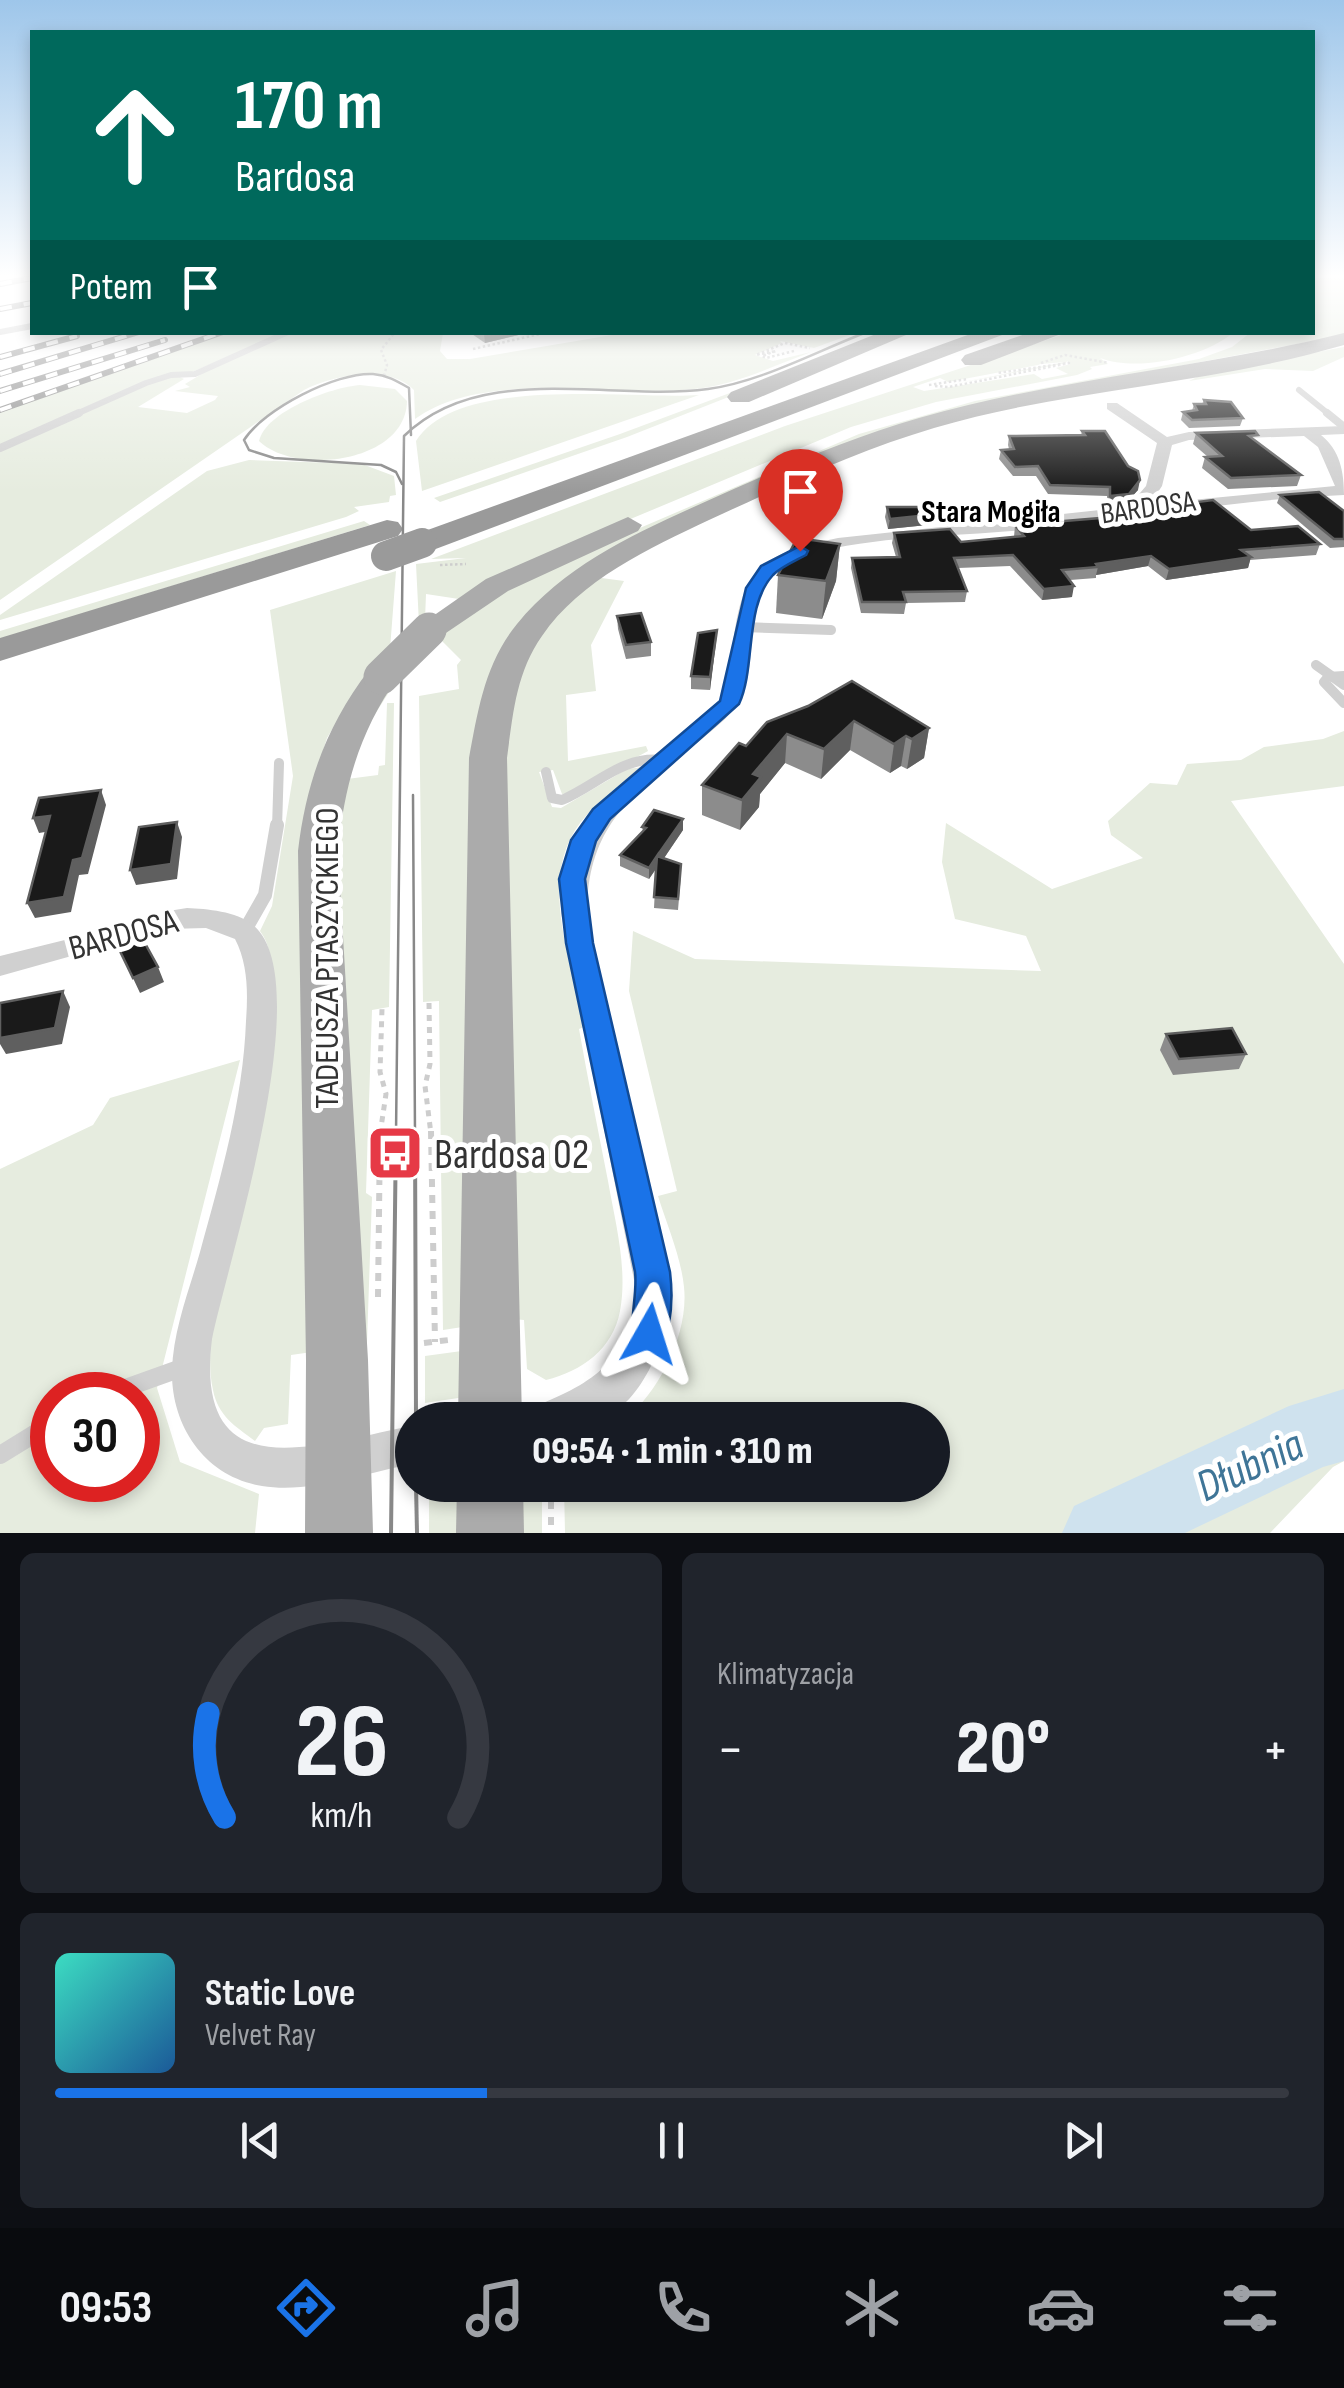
<!DOCTYPE html>
<html lang="pl">
<meta charset="utf-8">
<style>
body{margin:0;font-family:"Sofia Sans Condensed",sans-serif;background:#20242c;color:#f1f3f6;height:100vh;display:flex;flex-direction:column;font-size:38px;white-space:nowrap}
*{box-sizing:border-box;margin:0}
p{font-size:32px;color:#9ea1a6}
.icon{flex:none;width:55px;height:55px;fill:none;stroke:currentColor;stroke-width:2;stroke-linecap:round;stroke-linejoin:round}
.map{position:relative;height:1533px;overflow:hidden}
.drawer{display:flex;flex-direction:column;gap:20px;padding:20px;background:#0d0f14;flex:1}
.drawer>*{flex:none}
.hud{position:absolute;left:30px;top:30px;width:1285px;height:305px;border-radius:0px;box-shadow:0 5px 15px #0003;background:#00695c;color:#fff;overflow:hidden}
.speed{position:absolute;left:30px;top:1372px;display:flex;gap:20px;font-size:50px;font-weight:700;text-align:center}
.speed>*{display:grid;place-content:center;width:130px;height:130px;border-radius:50%;background:#171b24;box-shadow:0 5px 15px #0003;line-height:1}
.speed .limit{border:15px solid #d22;background:#fff;color:#111}
.pin{position:absolute;display:grid;place-items:center;width:85px;height:85px;color:#fff;margin:-102px -42px;border-radius:50% 50% 50% 0;rotate:-45deg;box-shadow:0 0 10px #0007}
.pin .icon{rotate:45deg}
.me{position:absolute;width:110px;margin:-55px;rotate:6deg;stroke-linejoin:round;filter:drop-shadow(0 0 8px #0008)}
.turn{display:flex;align-items:center;gap:35px;height:210px;padding:0 40px;font-size:45px}
.turn .icon{width:130px;height:130px;stroke-width:2.5}
.turn b{display:block;font-size:70px;line-height:85px}
.then{display:flex;align-items:center;height:95px;padding:0 40px;background:#0003;gap:20px;font-size:38px}
.big{font-size:75px;font-weight:800;line-height:1.1}
.drawer .widget{flex:1;display:flex;flex-direction:column;justify-content:center;gap:15px;min-width:0;padding:0 35px;border-radius:15px;background:#20242c}
.drawer .dial{align-items:center;gap:0}
.dial svg{height:260px;overflow:visible;fill:none;stroke:#363941;stroke-width:7;stroke-linecap:round;text-anchor:middle}
.dial text{fill:#f1f3f6;stroke:none}
.song{display:flex;align-items:center;gap:30px}
.cover{width:120px;height:120px;border-radius:15px;background:linear-gradient(135deg,hsl(170 70% 55%),hsl(210 70% 35%))}
.played{height:10px;border-radius:5px;background:linear-gradient(90deg,#1a73e8 35%,#363941 35%)}
.keys{display:flex;justify-content:space-around;direction:ltr}
.heat{display:flex;justify-content:space-between;align-items:center;font-size:55px;direction:ltr}
.drawer .tiles{flex:1;display:grid;gap:20px;grid-template-columns:1fr 1fr}
.widget:last-child{grid-column:span 2}
.trip{position:absolute;left:395px;top:1402px;width:555px;height:100px;border-radius:50px;background:#171b24;box-shadow:0 5px 15px #0003;font-weight:800;line-height:100px;text-align:center}
.tab-bar{display:flex;height:160px;justify-content:space-around;align-items:center;background:#090b0e;color:#9ea1a6}
.tab-bar .icon{width:70px;height:70px}
.tab-bar .on{color:#1a73e8}
.tab-bar b{font-size:45px;color:#f1f3f6}
.map>svg:first-child{display:block}
</style>
<div class="map">
<svg width="1344" height="1533" viewBox="0 0 1344 1533">
<rect width="100%" height="100%" fill="#fff"/>
<!-- green -->
<g fill="#e6ecdf" fill-rule="evenodd">
<polygon points="1313,277 1344,279 1344,335 1004,399 641,534 508,640 469,1326 443,1330 439,1001 423,1002 419,696 459,689 457,665 461,660 436,635 461,615 556,564 859,434 975,401 1199,359 1232,347 1250,333 1312,332"/>
<path d="M228,333H443L440,351L447,359H470L624,333H855L814,348L780,341L782,343L755,355L773,361L811,352C773,366 735,385 694,389C611,398 485,368 415,419L414,390C389,364 333,375 304,390L0,600V412ZM211,364L215,366L185,384L190,387L175,391L218,396L215,400L187,413L138,407L184,379L180,377Z"/>
<polygon points="891,333 627,437 440,502 434,498 620,434"/>
<path d="M1068,333H1233C1202,358 1137,372 1100,358L1108,364L1090,367L1092,369L1077,375L936,402L851,427L549,553L459,599L426,594L425,620L419,624L416,564L466,558L431,559L785,426ZM1063,355L1041,364L1065,362L942,386L1066,363L1067,361L1070,364L1056,368L1068,374L1042,379L1034,374L924,391L913,387L940,378L948,382L1038,365Z"/>
<polygon points="1344,347 1344,357 1313,371 1265,369 1189,381 1205,373"/>
<path d="M360,385L395,389L407,401C406,463 295,476 259,441C266,411 332,387 360,385Z"/>
<path d="M699,395L422,491L416,441C458,374 629,400 699,395Z"/>
<polygon points="249,460 362,464 394,476 396,495 390,496 389,502 354,507 359,511 346,517 0,620 0,615 207,471"/>
<polygon points="364,521 370,525 0,639 0,631"/>
<path d="M396,571L390,649L357,688L327,738L308,799L312,1352L291,1355L288,1424L264,1428L255,1441C235,1426 218,1416 213,1390C197,1319 252,1180 266,1105C273,1069 272,1033 271,998C271,975 274,949 260,931L272,906L293,776L270,610Z"/>
<path d="M594,577L624,581L591,645L596,691L566,695L568,761L646,746L648,751L571,793L562,794L553,770L539,772L552,807L561,808L627,769L644,767C623,785 597,801 580,823C537,879 572,966 586,1026L579,1029C588,1080 598,1130 608,1181C615,1221 628,1269 620,1311C613,1349 582,1371 546,1380L527,1369L524,1320L513,1319L505,709L543,627Z"/>
<polygon points="385,687 389,692 365,730 347,779 378,775 379,766 385,765 387,703 394,703 389,1007 372,1010 366,1193 372,1197 367,1342 358,1343 334,826 340,781"/>
<path d="M1344,731V786L1231,801L1344,964V1461L1333,1467L1270,1533H565L564,1485H932V1420H625C659,1391 689,1334 684,1287C681,1257 667,1225 658,1196L677,1191L629,991L633,931L695,959L1041,971L1026,936L955,919L942,862L946,823L1052,889L1143,858L1111,835L1108,821L1150,783L1177,785L1187,764L1241,760L1264,747L1323,739Z"/>
<path d="M240,1060L157,1388L180,1462L259,1494L255,1533H0V1169L93,1125L110,1098ZM52,1395H138V1480H52Z"/>
<polygon points="469,1350 465,1397 425,1403 425,1356"/>
<polygon points="429,1485 456,1485 462,1497 465,1533 429,1533"/>
<polygon points="521,1485 542,1485 542,1533 514,1533"/>
</g>
<g fill="none" stroke-linecap="round" stroke-linejoin="round">
<!-- river -->
<polygon fill="#cfe2ee" fill-rule="evenodd" points="1344,1389 1344,1461 1323,1467 1185,1533 1062,1533 1074,1506 1289,1406"/>
<!-- path-far2 -->
<g stroke="#cdcdcd" stroke-width="2.5" stroke-dasharray="2.5 2.5" stroke-linecap="butt">
<polyline points="473,349 549,332"/>
<polyline points="794,351 766,358 762,356 776,351 756,355 785,343 810,348"/>
<polyline points="1041,363 1065,355 1109,363"/>
<polyline points="384,376 387,365 381,350 395,332"/>
<polyline points="929,385 968,379"/>
<polyline points="935,386 949,387 1069,363 997,373"/>
<polyline points="440,565 466,564"/>
</g>
<!-- path-far1 -->
<g stroke="#cdcdcd" stroke-width="5" stroke-dasharray="6 6" stroke-linecap="butt">
<polyline points="429,1003 430,1064 425,1086 431,1134"/>
<polyline points="380,1134 386,1094 380,1072 382,1009"/>
</g>
<!-- path -->
<g stroke="#cdcdcd" stroke-width="6" stroke-dasharray="8 8" stroke-linecap="butt">
<polyline points="431,1131 435,1342"/>
<polyline points="378,1297 380,1131"/>
<polyline points="424,1343 449,1340"/>
<polyline points="551,1485 551,1533"/>
</g>
<!-- service-far4 -->
<g stroke="#d0d0d0" stroke-width="6">
<polyline points="0,332 32,326"/>
<polyline points="1299,390 1330,415"/>
<polyline points="74,415 146,383 171,375 195,374 288,332"/>
</g>
<!-- service-far3 -->
<g stroke="#d0d0d0" stroke-width="8">
<polyline points="1327,413 1344,427"/>
<polyline points="0,448 79,413"/>
</g>
<!-- service-far2 -->
<g stroke="#d0d0d0" stroke-width="10">
<polyline points="743,627 831,630"/>
<polyline points="1316,665 1344,685"/>
<polyline points="1344,676 1328,677 1324,682 1344,703"/>
<path d="M546,772L552,798L562,800C597,785 623,755 663,760"/>
<polyline points="277,828 279,763"/>
</g>
<!-- service-far1 -->
<polyline stroke="#d0d0d0" stroke-width="14" points="244,932 265,895 277,825"/>
<!-- service -->
<g stroke="#d0d0d0" stroke-width="18">
<polyline points="106,1395 187,1366"/>
<polyline points="0,1455 52,1423"/>
</g>
<!-- minor -->
<g fill="#d0d0d0" fill-rule="evenodd">
<path d="M1107,403H1117L1167,437L1189,432L1344,426V434L1321,435C1340,450 1344,472 1344,495C1242,499 1143,517 1042,528C965,537 884,534 808,554C796,558 783,563 775,572C736,613 768,680 725,719C656,782 587,807 587,913L673,1295C667,1336 642,1412 593,1420C574,1423 551,1420 531,1420L536,1406C595,1382 627,1361 637,1295L561,913C563,826 607,793 671,742C687,730 705,718 718,703C727,692 729,674 731,659C741,574 751,555 838,538L1128,507L1146,486L1157,443L1107,409ZM1304,436L1318,447L1335,486L1150,504L1162,486L1172,445L1189,440Z"/>
<path d="M187,908C207,909 236,911 253,925C320,980 227,1264 212,1339C193,1494 319,1443 412,1426V1464C364,1473 310,1494 262,1486C205,1477 171,1426 172,1371C173,1330 189,1291 200,1252C221,1176 243,1100 246,1021C248,993 248,964 235,939L206,928L168,929L0,976V956L81,936L150,914Z"/>
</g>
<!-- primary -->
<g fill="#ababab" fill-rule="evenodd">
<path d="M1344,333V345L1307,355C1184,386 1056,392 934,428C856,451 783,486 709,520C650,548 580,580 542,636C516,673 513,714 507,758L522,1420H458L469,758C478,710 485,663 517,624C566,564 638,532 707,501C776,470 846,439 919,418C1058,378 1204,368 1344,333Z"/>
<polygon points="628,517 642,525 638,531 508,591 440,637 418,637 413,630 486,579"/>
<path d="M381,667L393,670L398,677C360,731 344,785 338,851L368,1360L373,1533H305L306,1360L298,851C306,782 327,725 369,670Z"/>
<polygon points="457,1485 523,1485 524,1533 456,1533"/>
</g>
<!-- motorway -->
<g fill="#9a9a9a" fill-rule="evenodd">
<polygon points="881,332 913,332 749,402 731,402 727,397 731,392"/>
<polygon points="976,332 1010,332 433,550 411,550 406,543 411,536"/>
<polygon points="1031,332 1066,332 981,365 965,365 961,360 965,355"/>
<polygon points="387,520 398,522 403,529 398,536 0,661 0,638"/>
</g>
<!-- tram-far1 -->
<g stroke="#888" stroke-width="2.5">
<path d="M402,484L396,472L381,465L274,458L249,450L244,440C264,409 336,372 373,374C387,375 397,381 409,388L411,435"/>
<polyline points="413,795 415,1134"/>
<path d="M396,1134L404,436C482,360 610,402 708,389C761,382 817,351 867,332"/>
</g>
<!-- tram -->
<g stroke="#888" stroke-width="4">
<polyline points="415,1131 416,1420"/>
<polyline points="416,1485 417,1533"/>
<polyline points="391,1533 396,1131"/>
</g>
<!-- rail casing -->
<g stroke="#888" stroke-width="6">
<g id="rail">
<polyline points="0,284 32,278"/>
<polyline points="0,309 32,303"/>
<polyline points="0,357 77,336"/>
<polyline points="0,374 139,332"/>
<polyline points="0,391 165,340"/>
<polyline points="0,410 223,332"/>
</g>
</g>
<!-- rail -->
<use href="#rail" stroke="#fff" stroke-width="4" stroke-dasharray="12" stroke-linecap="butt"/>
<!-- primary-bridge -->
<polyline stroke="#ababab" stroke-width="35" points="381,677 429,630"/>
<!-- motorway-bridge -->
<polyline stroke="#9a9a9a" stroke-width="30" points="386,556 422,543"/>
</g>
<!-- wall -->
<g fill="#8c8c8c">
<polygon points="469,332 531,332 485,343"/>
<polygon points="1204,400 1243,418 1240,426 1189,428 1181,420 1183,412 1192,411 1194,404 1202,404"/>
<polygon points="1082,431 1138,490 1126,503 1108,505 1107,496 1048,494 1036,476 1013,476 999,459 1001,450 1009,449 1008,445 1009,436 1081,435"/>
<polygon points="1196,433 1256,442 1301,475 1297,486 1228,489 1202,468 1205,457 1208,457 1193,444"/>
<polygon points="1280,495 1344,511 1344,547 1330,548 1277,503"/>
<polygon points="887,507 937,524 888,529 885,517"/>
<polygon points="1112,513 1251,530 1320,544 1316,555 1250,560 1248,568 1166,580 1148,566 1096,575 1096,578 1070,580 1072,597 1042,600 1010,566 958,568 967,591 965,602 906,603 904,614 861,613 851,568 852,558 896,557 892,543 894,533 961,542 1014,537 1015,525 1111,517"/>
<polygon points="840,544 836,581 822,619 776,613 778,575"/>
<polygon points="617,616 651,642 651,656 626,659 618,629"/>
<polygon points="717,630 710,690 691,689 691,676"/>
<polygon points="808,706 929,728 924,758 907,769 901,766 890,773 850,750 821,779 785,763 760,794 759,807 740,830 702,815 702,785"/>
<polygon points="642,827 683,830 664,858 681,875 678,910 654,908 656,869 649,879 620,866 620,855 643,831"/>
<polygon points="1166,1034 1246,1054 1239,1069 1173,1075 1160,1050"/>
</g>
<!-- shaded-wall -->
<g fill="#5f5f5f">
<polygon points="493,332 531,332 485,343 484,334"/>
<polygon points="1140,480 1138,490 1126,503 1108,505 1110,496"/>
<polygon points="938,514 937,524 888,529 890,519"/>
<polygon points="840,544 836,581 822,619 826,581"/>
<polygon points="1151,556 1148,566 1096,575 1098,567 1096,564"/>
<polygon points="1251,557 1248,568 1166,580 1169,569"/>
<polygon points="1074,586 1072,597 1042,600 1044,589"/>
<polygon points="717,630 716,643 710,690 710,677"/>
<polygon points="854,721 850,750 821,779 824,749"/>
<polygon points="929,728 924,758 907,769 912,739"/>
<polygon points="787,734 785,763 760,794 759,807 740,830 742,800 753,774"/>
<polygon points="906,736 901,766 890,773 894,744"/>
<polygon points="101,790 106,805 88,874 79,875 71,912 35,918 27,903"/>
<polygon points="50,816 57,830 39,833 33,818"/>
<polygon points="683,819 683,830 658,867 657,856"/>
<polygon points="177,822 182,837 177,879 136,885 130,870"/>
<polygon points="657,856 657,867 649,879 649,868"/>
<polygon points="158,967 164,982 140,993 133,978"/>
<polygon points="63,991 70,1007 62,1044 6,1054 0,1044 0,1023"/>
</g>
<!-- building -->
<g fill="#1a1a1a" stroke="#5f5f5f" stroke-width="2.5">
<polygon points="1204,400 1231,402 1243,418 1192,420 1183,412 1197,410 1194,404 1206,404"/>
<polygon points="1082,431 1105,431 1128,466 1138,471 1140,480 1129,494 1110,496 1110,487 1050,485 1038,466 1015,467 1001,450 1014,449 1009,436 1085,435"/>
<polygon points="1255,431 1258,435 1249,436 1301,475 1231,478 1205,457 1222,456 1196,433"/>
<polygon points="1319,492 1344,511 1344,539 1334,539 1280,495"/>
<polygon points="1213,500 1251,530 1298,526 1320,544 1241,550 1251,557 1169,569 1151,556 1096,564 1098,567 1062,570 1074,586 1044,589 1013,555 954,558 967,591 903,592 906,602 862,602 852,558 900,557 894,533 950,529 961,542 1024,536 1015,525 1112,517 1112,513"/>
<polygon points="887,507 933,507 938,514 890,519"/>
<polygon points="797,538 840,544 826,581 778,575"/>
<polygon points="641,613 651,642 626,645 617,616"/>
<polygon points="717,630 710,677 691,676 698,633"/>
<polygon points="852,681 929,728 912,739 906,736 894,744 854,721 824,749 787,734 753,774 761,777 742,800 702,785 739,743 746,746 767,722 808,706"/>
<polygon points="101,790 82,858 73,860 64,897 27,903 50,816 33,818 39,798"/>
<polygon points="654,810 683,819 657,856 681,864 678,899 654,897 657,856 649,868 620,855 646,828 642,827"/>
<polygon points="177,822 171,864 130,870 139,827"/>
<polygon points="141,936 158,967 133,978 117,945"/>
<polygon points="63,991 55,1028 0,1038 0,1003"/>
<polygon points="1232,1028 1246,1054 1179,1059 1166,1034"/>
</g>
<!-- sky -->
<linearGradient id="sky" x2="0" y2="1"><stop stop-color="#9ec6ea"/><stop offset="0.56" stop-color="#fff"/><stop offset="1" stop-color="#fff" stop-opacity="0"/></linearGradient>
<rect width="1344" height="492" fill="url(#sky)"/>
<!-- route -->
<path fill="#1a73e8" stroke="#114b97" stroke-width="2.5" d="M800,546L808,551L806,555C795,561 781,567 773,575C744,606 756,668 739,704L610,819L596,841L585,879L593,943L670,1272C673,1297 672,1323 662,1347L649,1352L636,1347C627,1325 638,1296 635,1272L566,943L559,879L571,840L593,809L720,701L746,588L761,566Z"/>
<!-- icons -->
<defs>
<g id="bus-square" transform="scale(2.875)"><rect x="-9" y="-9" width="18" height="18" rx="4" fill="#e63946" stroke="#fff"/><path d="M-5-6H5V4H4V6H2V4H-2V6H-4V4H-5ZM-3.5-4V0h7V-4ZM-3.5 1.2v1.5H-2V1.2ZM2 1.2v1.5H3.5V1.2Z" fill="#fff"/></g>
</defs>
<g fill-rule="evenodd">
<use href="#bus-square" x="395" y="1153"/>
</g>
<g text-anchor="middle" stroke-width="10" stroke-linejoin="round" paint-order="stroke">
<!-- far-street labels -->
<g font-size="30" fill="#333" stroke="#fff">
<text transform="translate(1148 507) rotate(-8)" y="10">BARDOSA</text>
</g>
<!-- far-neighbourhood labels -->
<g font-size="32" font-weight="bold" fill="#000" stroke="#fff">
<text x="991" y="522">Stara Mogiła</text>
</g>
<!-- street labels -->
<g font-size="35" fill="#333" stroke="#fff">
<text transform="translate(123 934) rotate(-15)" y="12">BARDOSA</text>
<text transform="translate(326 958) rotate(-90)" y="12">TADEUSZA PTASZYCKIEGO</text>
</g>
<!-- near-poi labels -->
<g font-size="42" fill="#333" stroke="#fff" text-anchor="start">
<text x="434" y="1168">Bardosa 02</text>
</g>
<!-- near-water labels -->
<g font-size="45" font-style="italic" fill="#3f7597" stroke="#fff">
<text transform="translate(1249 1464) rotate(-25)" y="16">Dłubnia</text>
</g>
</g>
</svg>
<div class="speed"><div class="limit">30</div></div>
<div class="pin" style="left:800px;top:551px;background:#d93025"><svg class="icon" aria-label="arrive" viewBox="0 0 24 24"><path d="M6 21V4h12l-3 4 3 4H6"/></svg></div>
<svg class="me" style="left:649px;top:1334px" viewBox="-20 -20 40 40"><path d="M0-17L14 15 0 8-14 15z" fill="#1a73e8" stroke="#fff" stroke-width="4"/></svg>
<div class="trip">09:54 · 1 min · 310 m</div>
<div class="hud">
<div class="turn"><svg class="icon" aria-label="ahead" viewBox="0 0 24 24"><path d="M12 20V5M6 11l6-6 6 6"/></svg><div><b>170 m</b>Bardosa</div></div>
<div class="then">Potem<svg class="icon" aria-label="arrive" viewBox="0 0 24 24"><path d="M6 21V4h12l-3 4 3 4H6"/></svg></div>
</div>
</div>
<section class="drawer">
<div class="tiles">
<div class="widget dial"><svg viewBox="0 0 100 80">
<path d="M14 69A42 42 0 1 1 86 69"/>
<path d="M14 69A42 42 0 0 1 9 37" stroke="#1a73e8"/>
<text x="50" y="56" font-size="32" font-weight="700">26</text>
<text x="50" y="72" font-size="11">km/h</text>
</svg></div>
<div class="widget"><p>Klimatyzacja</p>
<div class="heat"><a>−</a><b class="big">20°</b><a>+</a></div>
</div>
<div class="widget">
<div class="song"><i class="cover"></i><div><b>Static Love</b><p>Velvet Ray</p></div></div>
<div class="played"></div>
<div class="keys"><svg class="icon" aria-label="previous" viewBox="0 0 24 24"><path d="M18 5L8 12l10 7zM5 5v14"/></svg><svg class="icon" aria-label="pause" viewBox="0 0 24 24"><path d="M8 5v14M16 5v14"/></svg><svg class="icon" aria-label="next" viewBox="0 0 24 24"><path d="M6 5l10 7-10 7zM19 5v14"/></svg></div>
</div>
</div>
</section>
<nav class="tab-bar">
<b>09:53</b>
<svg class="icon on" aria-label="directions" viewBox="0 0 24 24"><path d="M12 3l9 9-9 9-9-9zM9 14v-3h6M13 9l2 2-2 2"/></svg>
<svg class="icon" aria-label="music" viewBox="0 0 24 24"><path d="M9 18V5l10-2v13"/><circle cx="6" cy="18" r="3"/><circle cx="16" cy="16" r="3"/></svg>
<svg class="icon" aria-label="phone" viewBox="0 0 24 24"><path d="M5 4h4l2 5-3 2q2 4 5 5l2-3 5 2v4C11 20 4 13 5 4z"/></svg>
<svg class="icon" aria-label="climate" viewBox="0 0 24 24"><path d="M12 3v18M4 7l16 10M4 17L20 7"/></svg>
<svg class="icon" aria-label="car" viewBox="0 0 24 24"><path d="M5 17H2v-5l4-1 3-4h7l3 4 3 1v5h-3M9 17h6M6 11h13"/><circle cx="7" cy="17" r="2"/><circle cx="17" cy="17" r="2"/></svg>
<svg class="icon" aria-label="filters" viewBox="0 0 24 24"><path d="M4 7h16M4 17h16"/><circle cx="9" cy="7" r="2"/><circle cx="15" cy="17" r="2"/></svg>
</nav>
